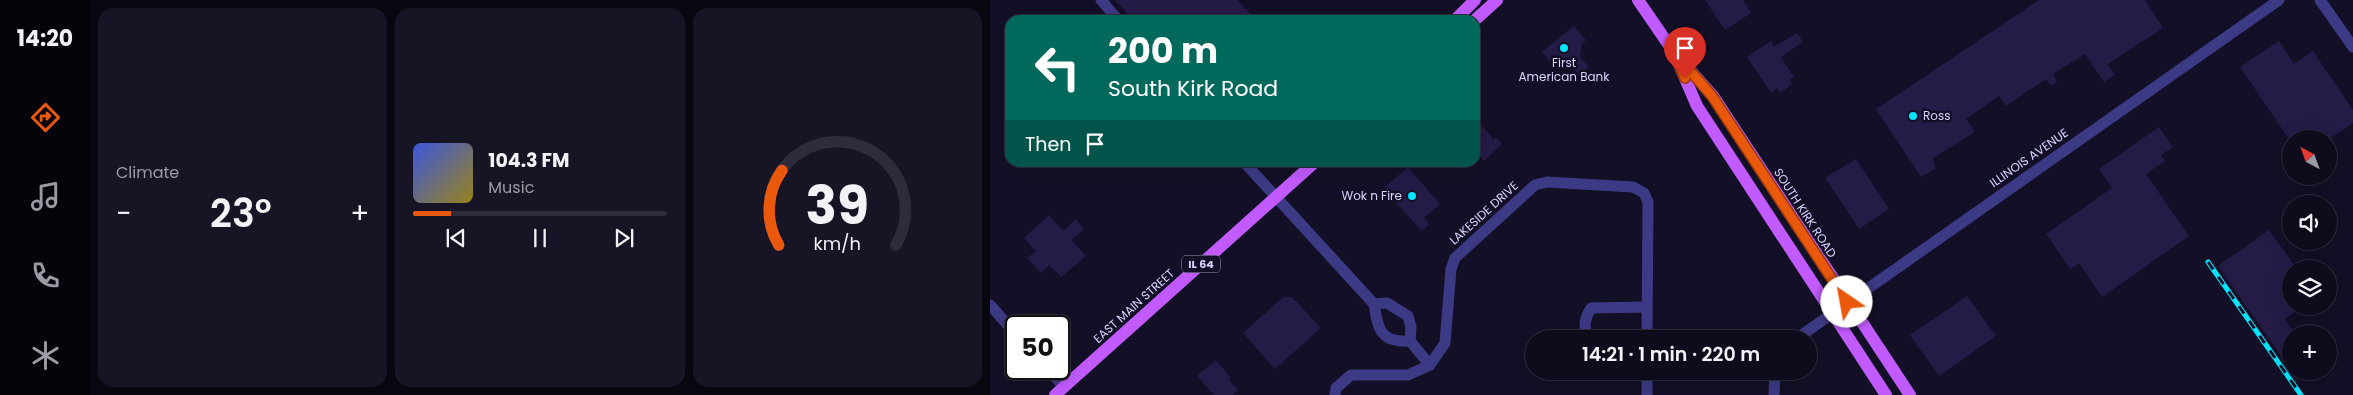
<!DOCTYPE html>
<meta charset="utf-8">
<style>
body{margin:0;font-family:Poppins,sans-serif;background:#171425;color:#f1f3f6;height:100vh;display:flex;flex-direction:column;font-size:19px;white-space:nowrap}
*{box-sizing:border-box;margin:0}
p{font-size:16px;color:#9b9ba3}
.icon{flex:none;width:28px;height:28px;fill:none;stroke:currentColor;stroke-width:2;stroke-linecap:round;stroke-linejoin:round}
.map{position:relative;flex:1;overflow:hidden}
.drawer{display:flex;flex-direction:column;gap:8px;padding:8px;background:#08060f;width:900px}
.drawer>*{flex:none}
.hud{position:absolute;left:15px;top:15px;width:475px;height:152px;border-radius:15px;box-shadow:0 5px 20px #0002,0 0 0 1px #2e2b3b;background:#00695c;color:#fff;overflow:hidden}
.needle{width:32px;rotate:319deg}
.fabs{position:absolute;left:1292px;top:130px;display:grid;gap:10px}
.fabs a{display:grid;place-items:center;width:55px;height:55px;border-radius:50%;background:#0e0b1c;box-shadow:0 5px 20px #0002,0 0 0 1px #2e2b3b;font-size:25px}
.speed{position:absolute;left:15px;top:315px;display:flex;gap:10px;font-size:25px;font-weight:700;text-align:center}
.speed>*{display:grid;place-content:center;width:65px;height:65px;border-radius:50%;background:#0e0b1c;box-shadow:0 5px 20px #0002,0 0 0 1px #2e2b3b;line-height:1}
.speed .limit{border:2px solid #111;border-radius:8px;background:#fff;color:#111}
.pin{position:absolute;display:grid;place-items:center;width:42px;height:42px;color:#fff;margin:-51px -21px;border-radius:50% 50% 50% 0;rotate:-45deg;box-shadow:0 0 5px #0007}
.pin .icon{rotate:45deg}
.me{position:absolute;width:55px;margin:-28px;rotate:327deg;stroke-linejoin:round;filter:drop-shadow(0 0 4px #0008)}
.turn{display:flex;align-items:center;gap:18px;height:105px;padding:0 20px;font-size:22px}
.turn .icon{width:65px;height:65px;stroke-width:2.5}
.turn b{display:block;font-size:35px;line-height:42px}
.then{display:flex;align-items:center;height:48px;padding:0 20px;background:#0003;gap:10px;font-size:19px}
.big{font-size:38px;font-weight:600;line-height:1.1}
.drawer .widget{flex:1;display:flex;flex-direction:column;justify-content:center;gap:8px;min-width:0;padding:0 18px;border-radius:15px;background:#171425}
.drawer .dial{align-items:center;gap:0}
.dial svg{height:130px;overflow:visible;fill:none;stroke:#2e2b3b;stroke-width:7;stroke-linecap:round;text-anchor:middle}
.dial text{fill:#f1f3f6;stroke:none}
.song{display:flex;align-items:center;gap:15px}
.cover{width:60px;height:60px;border-radius:8px;background:linear-gradient(135deg,hsl(230 70% 55%),hsl(50 70% 35%))}
.played{height:5px;border-radius:2px;background:linear-gradient(90deg,#ea580c 15%,#2e2b3b 15%)}
.keys{display:flex;justify-content:space-around;direction:ltr}
.heat{display:flex;justify-content:space-between;align-items:center;font-size:28px;direction:ltr}
.drawer .tiles{flex:1;display:grid;gap:8px;grid-template-columns:repeat(3,1fr)}
.trip{position:absolute;left:535px;top:330px;width:292px;height:50px;border-radius:25px;background:#0e0b1c;box-shadow:0 5px 20px #0002,0 0 0 1px #2e2b3b;font-weight:600;line-height:50px;text-align:center}
main{display:flex;flex:1;min-height:0}
.tab-bar{display:flex;flex-direction:column;width:90px;justify-content:space-around;align-items:center;background:#06040b;color:#9b9ba3}
.tab-bar .icon{width:35px;height:35px}
.tab-bar .on{color:#ea580c}
.tab-bar b{font-size:22px;color:#f1f3f6}
.map>svg:first-child{display:block}
</style>
<main>
<nav class="tab-bar">
<b>14:20</b>
<svg class="icon on" aria-label="directions" viewBox="0 0 24 24"><path d="M12 3l9 9-9 9-9-9zM9 14v-3h6M13 9l2 2-2 2"/></svg>
<svg class="icon" aria-label="music" viewBox="0 0 24 24"><path d="M9 18V5l10-2v13"/><circle cx="6" cy="18" r="3"/><circle cx="16" cy="16" r="3"/></svg>
<svg class="icon" aria-label="phone" viewBox="0 0 24 24"><path d="M5 4h4l2 5-3 2q2 4 5 5l2-3 5 2v4C11 20 4 13 5 4z"/></svg>
<svg class="icon" aria-label="climate" viewBox="0 0 24 24"><path d="M12 3v18M4 7l16 10M4 17L20 7"/></svg>
</nav>
<section class="drawer">
<div class="tiles">
<div class="widget"><p>Climate</p>
<div class="heat"><a>−</a><b class="big">23°</b><a>+</a></div>
</div>
<div class="widget">
<div class="song"><i class="cover"></i><div><b>104.3 FM</b><p>Music</p></div></div>
<div class="played"></div>
<div class="keys"><svg class="icon" aria-label="previous" viewBox="0 0 24 24"><path d="M18 5L8 12l10 7zM5 5v14"/></svg><svg class="icon" aria-label="pause" viewBox="0 0 24 24"><path d="M8 5v14M16 5v14"/></svg><svg class="icon" aria-label="next" viewBox="0 0 24 24"><path d="M6 5l10 7-10 7zM19 5v14"/></svg></div>
</div>
<div class="widget dial"><svg viewBox="0 0 100 80">
<path d="M14 69A42 42 0 1 1 86 69"/>
<path d="M14 69A42 42 0 0 1 16 23" stroke="#ea580c"/>
<text x="50" y="56" font-size="32" font-weight="700">39</text>
<text x="50" y="72" font-size="11">km/h</text>
</svg></div>
</div>
</section>
<div class="map">
<svg width="1363" height="395" viewBox="0 0 1363 395">
<rect width="100%" height="100%" fill="#130f26"/>
<!-- building -->
<g fill="#241b47">
<polygon points="125,0 247,0 266,20 143,20"/>
<polygon points="715,0 753,0 761,13 735,30"/>
<polygon points="1049,0 1155,0 1173,28 1118,64 1125,75 1114,82 1095,54 1063,74 1067,82 1061,86 1056,79 1016,106 1009,96 976,119 985,132 943,158 945,169 931,177 886,109"/>
<polygon points="584,26 596,40 592,44 590,57 599,67 589,75 581,65 569,64 565,67 552,52"/>
<polygon points="807,33 813,42 791,57 804,77 800,80 802,84 790,93 787,88 781,93 757,57 781,41 784,47"/>
<polygon points="1289,41 1304,64 1323,51 1363,110 1363,123 1339,139 1299,139 1250,67"/>
<polygon points="485,118 504,140 506,137 512,144 494,161 485,151"/>
<polygon points="1169,127 1183,147 1171,155 1175,161 1156,174 1199,236 1112,297 1089,263 1080,269 1056,234 1122,188 1109,169"/>
<polygon points="866,159 899,209 869,229 835,178"/>
<polygon points="418,167 450,204 434,218 439,224 432,231 393,189"/>
<polygon points="59,215 73,231 86,219 94,229 81,240 96,256 71,277 59,265 51,273 37,258 46,251 34,238"/>
<polygon points="1279,230 1307,269 1301,269 1301,306 1314,306 1295,319 1305,334 1301,334 1301,370 1228,266"/>
<polygon points="977,296 1006,336 949,376 920,335"/>
<polygon points="293,297 302,297 331,328 285,369 253,333"/>
<polygon points="226,360 241,378 239,380 248,390 242,395 224,395 207,376"/>
</g>
<g fill="none" stroke-linecap="round" stroke-linejoin="round">
<!-- minor -->
<g stroke="#3d3a85" stroke-width="11">
<polyline points="111,0 128,20"/>
<polyline points="1330,0 1363,47"/>
<path d="M254,162L384,304C388,329 390,343 420,341"/>
<polyline points="384,304 397,303 418,316 421,327 420,341 440,365"/>
<polyline points="0,305 23,331 23,339 26,343"/>
<path d="M598,339C593,328 595,317 601,308L657,307"/>
<polyline points="806,339 1289,0"/>
<polyline points="58,369 74,387"/>
<polyline points="345,395 346,388 361,375 418,375 440,365 455,343 461,269 465,258 545,185 557,182 643,187 654,193 658,202 657,339"/>
<polyline points="657,395 657,371"/>
<polyline points="784,395 785,371"/>
</g>
<!-- major -->
<g stroke="#c25bff" stroke-width="12">
<polyline points="648,0 683,51 723,96 920,395"/>
<polyline points="465,20 485,0"/>
<polyline points="485,20 507,0"/>
<polyline points="688,62 707,106 896,395"/>
<polyline points="65,395 325,162"/>
</g>
<!-- rail casing -->
<g stroke="#00e5ff" stroke-width="5">
<polyline id="rail" points="1218,262 1311,395"/>
</g>
<!-- rail -->
<use href="#rail" stroke="#130f26" stroke-width="3" stroke-dasharray="9" stroke-linecap="butt"/>
</g>
<g fill="none" stroke-linecap="round" stroke-linejoin="round">
<!-- route casing -->
<g stroke="#983908" stroke-width="12">
<polyline id="route" points="695,78 683,51 722,96 857,302"/>
</g>
<!-- route -->
<use href="#route" stroke="#ea580c" stroke-width="9"/>
</g>
<!-- markers -->
<g fill="#00e5ff" stroke="#130f26" stroke-width="2">
<circle cx="574" cy="48" r="5"/>
<circle cx="923" cy="116" r="5"/>
<circle cx="422" cy="196" r="5"/>
</g>
<g text-anchor="middle" stroke-width="5" stroke-linejoin="round" paint-order="stroke">
<!-- shield labels -->
<rect fill="#130f26" stroke="#9e99be" stroke-width="1" x="192" y="255.5" width="38" height="17" rx="4"/>
<g font-size="11" font-weight="bold" fill="#d9d4ff">
<text x="211" y="268">IL 64</text>
</g>
<!-- poi labels -->
<g font-size="12" fill="#d9d4ff" stroke="#130f26">
<text x="574" y="67">First<tspan x="574" dy="14">American Bank</tspan></text>
<text x="933" y="120" text-anchor="start">Ross</text>
<text x="412" y="200" text-anchor="end">Wok n Fire</text>
</g>
<!-- street labels -->
<g font-size="12" fill="#d9d4ff" stroke="#130f26">
<text transform="translate(1039 158) rotate(-35)" y="4">ILLINOIS AVENUE</text>
<text transform="translate(494 213) rotate(-42)" y="4">LAKESIDE DRIVE</text>
<text transform="translate(815 213) rotate(57)" y="4">SOUTH KIRK ROAD</text>
<text transform="translate(144 306) rotate(-42)" y="4">EAST MAIN STREET</text>
</g>
</g>
</svg>
<div class="fabs">
<a><svg class="needle" viewBox="-14 -14 28 28"><path d="M0-13l5 13h-10z" fill="#e53935"/><path d="M0 13l5-13h-10z" fill="#9b9ba3"/></svg></a>
<a><svg class="icon" aria-label="sound" viewBox="0 0 24 24"><path d="M4 9h4l5-4v14l-5-4H4zM17 9q2 3 0 6"/></svg></a>
<a><svg class="icon" aria-label="layers" viewBox="0 0 24 24"><path d="M12 4l9 5-9 5-9-5zM3 14l9 5 9-5"/></svg></a>
<a>+</a>
</div>
<div class="speed"><div class="limit">50</div></div>
<div class="pin" style="left:695px;top:78px;background:#d93025"><svg class="icon" aria-label="arrive" viewBox="0 0 24 24"><path d="M6 21V4h12l-3 4 3 4H6"/></svg></div>
<svg class="me" style="left:857px;top:302px" viewBox="-20 -20 40 40"><circle r="19" fill="#fff"/><path d="M0-13L10 11 0 6-10 11z" fill="#ea580c"/></svg>
<div class="trip">14:21 · 1 min · 220 m</div>
<div class="hud">
<div class="turn"><svg class="icon" aria-label="left" viewBox="0 0 24 24"><path d="M17 20v-9H6M10 6l-5 5 5 5"/></svg><div><b>200 m</b>South Kirk Road</div></div>
<div class="then">Then<svg class="icon" aria-label="arrive" viewBox="0 0 24 24"><path d="M6 21V4h12l-3 4 3 4H6"/></svg></div>
</div>
</div>
</main>
